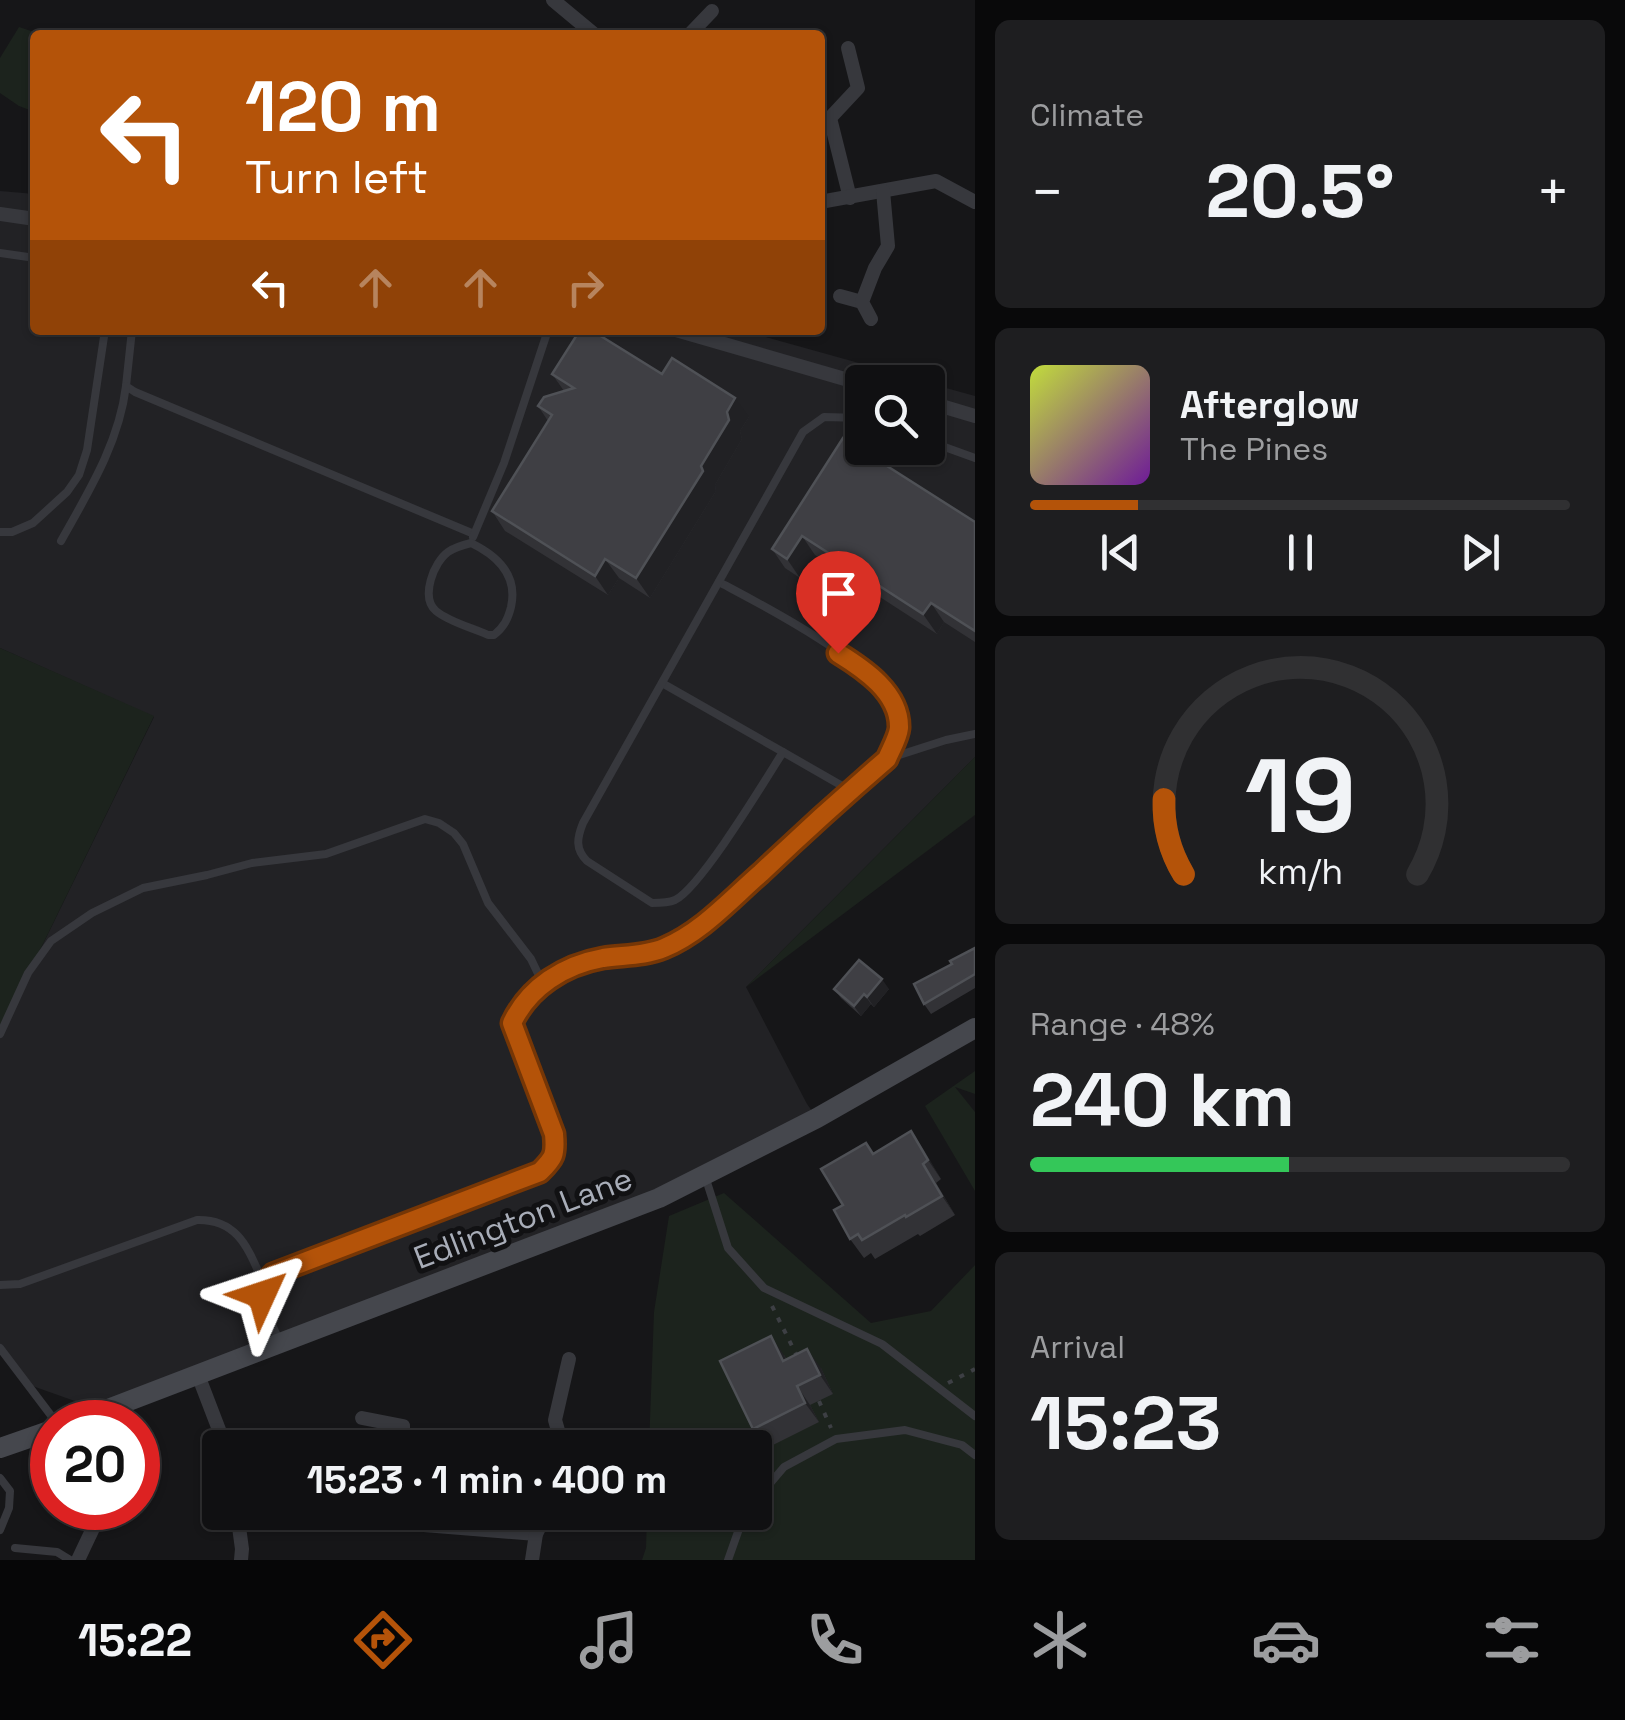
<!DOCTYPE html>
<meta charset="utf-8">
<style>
body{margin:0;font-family:"Space Grotesk",sans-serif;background:#1e1e20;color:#f1f3f6;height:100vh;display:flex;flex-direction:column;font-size:38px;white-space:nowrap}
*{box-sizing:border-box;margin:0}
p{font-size:32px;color:#9c9d9f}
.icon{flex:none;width:55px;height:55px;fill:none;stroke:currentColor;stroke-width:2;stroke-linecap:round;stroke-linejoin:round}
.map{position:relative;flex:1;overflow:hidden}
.side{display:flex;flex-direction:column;gap:20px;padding:20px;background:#09090a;width:650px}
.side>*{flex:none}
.hud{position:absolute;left:30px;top:30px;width:795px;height:305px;border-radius:10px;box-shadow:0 2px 8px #0004,0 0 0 2px #303032;background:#b45309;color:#fff;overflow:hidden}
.buttons{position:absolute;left:845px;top:365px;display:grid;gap:20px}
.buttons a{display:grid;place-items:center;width:100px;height:100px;border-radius:10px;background:#101012;box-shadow:0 2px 8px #0004,0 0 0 2px #303032;font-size:50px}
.speed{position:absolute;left:30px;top:1400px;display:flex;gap:20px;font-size:50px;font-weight:700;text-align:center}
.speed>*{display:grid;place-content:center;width:130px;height:130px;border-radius:50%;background:#101012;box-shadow:0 2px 8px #0004,0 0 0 2px #303032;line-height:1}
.speed .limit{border:15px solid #d22;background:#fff;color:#111}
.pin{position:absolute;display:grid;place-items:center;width:85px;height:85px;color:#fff;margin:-102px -42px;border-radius:50% 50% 50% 0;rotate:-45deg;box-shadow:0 0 10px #0007}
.pin .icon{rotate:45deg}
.me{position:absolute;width:110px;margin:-55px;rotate:48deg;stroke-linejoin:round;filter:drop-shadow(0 0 8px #0008)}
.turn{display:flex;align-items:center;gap:35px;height:210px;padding:0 50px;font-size:45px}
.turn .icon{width:130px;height:130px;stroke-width:2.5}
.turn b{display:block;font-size:70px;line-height:85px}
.lanes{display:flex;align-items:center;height:95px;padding:0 50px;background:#0003;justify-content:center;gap:50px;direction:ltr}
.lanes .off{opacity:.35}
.big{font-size:75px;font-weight:700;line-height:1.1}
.side .card{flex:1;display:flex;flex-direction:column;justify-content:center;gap:15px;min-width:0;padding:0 35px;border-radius:15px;background:#1e1e20}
.side .dial{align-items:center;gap:0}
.dial svg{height:260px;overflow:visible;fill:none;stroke:#303032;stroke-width:7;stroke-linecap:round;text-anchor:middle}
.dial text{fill:#f1f3f6;stroke:none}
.song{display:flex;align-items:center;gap:30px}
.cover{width:120px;height:120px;border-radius:15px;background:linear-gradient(135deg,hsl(70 70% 55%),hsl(280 70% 35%))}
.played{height:10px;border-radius:5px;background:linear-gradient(90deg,#b45309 20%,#303032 20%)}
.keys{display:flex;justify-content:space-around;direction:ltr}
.heat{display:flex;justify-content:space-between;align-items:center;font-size:55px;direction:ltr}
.charge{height:15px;border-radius:8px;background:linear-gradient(90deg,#34c759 48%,#303032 0)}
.trip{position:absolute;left:202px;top:1430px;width:570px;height:100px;border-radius:10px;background:#101012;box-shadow:0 2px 8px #0004,0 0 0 2px #303032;font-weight:700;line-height:100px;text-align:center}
.tabs{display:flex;height:160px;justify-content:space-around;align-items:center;background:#060607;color:#9c9d9f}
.tabs .icon{width:70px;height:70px}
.tabs .on{color:#b45309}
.tabs b{font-size:45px;color:#f1f3f6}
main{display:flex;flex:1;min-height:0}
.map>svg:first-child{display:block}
</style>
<main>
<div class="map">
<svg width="975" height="1560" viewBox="0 0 975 1560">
<rect width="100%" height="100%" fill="#161618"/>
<!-- built -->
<polygon fill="#222225" points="0,191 35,194 35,330 740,330 927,382 862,382 862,448 928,448 928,383 975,396 975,757 746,987 807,1104 817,1118 724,1166 103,1411 24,1383 0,1351 0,1032 154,717 0,648"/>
<!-- green -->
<g fill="#1c231d">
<polygon points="19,27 43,35 35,35 35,112 19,106 0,93 0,58"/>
<polygon points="0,648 154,716 0,1032"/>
<polygon points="975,757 975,815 746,987"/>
<polygon points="975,1071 975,1094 955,1087 975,1112 975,1191 925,1106"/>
<polygon points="724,1193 871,1323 931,1311 975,1265 975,1560 642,1560 646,1548 647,1513 755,1512 755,1448 649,1447 654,1312 669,1216"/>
</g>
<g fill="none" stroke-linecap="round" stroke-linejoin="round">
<!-- path -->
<g stroke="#3d3f44" stroke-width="4" stroke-dasharray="5 8" stroke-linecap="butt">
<polyline points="772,1306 797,1356"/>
<polyline points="948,1383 975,1369"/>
<polyline points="819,1401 831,1428"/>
</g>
<!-- service -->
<g stroke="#37383d" stroke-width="8">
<polyline points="0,253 35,258"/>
<polyline points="132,330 126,386 135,392 474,534"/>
<polyline points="928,441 975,458"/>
<polyline points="0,532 12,532 33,523 67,492 79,475 87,450 105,330"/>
<polyline points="473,537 504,463 548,330"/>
<path d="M61,541C89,491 119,443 126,386"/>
<path d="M471,543C498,556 518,576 511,607C508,619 504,627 494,635H488C473,628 449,622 436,611C420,597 434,562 448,552C455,547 463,545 471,543Z"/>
<path d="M719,582C762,605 885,667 897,715C902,731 893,745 887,759"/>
<polyline points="662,683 783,752"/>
<path d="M851,791L783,752C764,782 701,887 675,900C668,903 659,903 652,903L587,861C575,849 577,838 583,823L803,432L824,417L862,418"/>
<polyline points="0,1034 28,973 51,941 92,913 143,888 207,875 252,863 326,854 425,819 439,823 454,833 463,844 488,903 531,959 543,984"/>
<polyline points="705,1176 728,1248 764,1288 882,1344 975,1416"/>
<path d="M0,1285L20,1284L197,1220C240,1219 249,1252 264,1284"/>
<path d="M279,1341C270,1317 254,1295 273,1274L540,1172C554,1158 556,1155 554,1134L513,1023C529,986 565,964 605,958C620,956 636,956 651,952C669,948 685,937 700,927L887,759L946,740L975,734"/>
<polyline points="0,1348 56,1422"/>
<polyline points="0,1478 10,1491 9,1508 0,1530"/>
<polyline points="755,1501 784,1467 836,1439 905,1430 962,1445 975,1455"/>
<polyline points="138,1506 141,1505"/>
<polyline points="95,1524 106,1515 132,1508"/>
<polyline points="15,1548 57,1552 70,1560"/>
<polyline points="728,1560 745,1512"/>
</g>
<!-- minor -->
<g stroke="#37383d" stroke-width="14">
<polyline points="553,0 595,35"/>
<polyline points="689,35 712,11"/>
<polyline points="848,48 858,88 830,118 850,198"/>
<polyline points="820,202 936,181 975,202"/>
<polyline points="0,214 35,219"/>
<polyline points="840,296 862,302"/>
<polyline points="871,319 862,302 875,268 888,246 883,191"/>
<polyline points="676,330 862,384"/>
<polyline points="928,402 975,416"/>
<polyline points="198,1375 226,1448"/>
<polyline points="362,1418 403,1426 403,1448"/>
<polyline points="563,1448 555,1420 569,1359"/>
<polyline points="237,1512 242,1549 241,1560"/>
<polyline points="414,1512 424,1525 536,1534"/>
<polyline points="78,1560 95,1524"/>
<polyline points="532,1560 536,1534 547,1512"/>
</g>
<!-- secondary -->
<g stroke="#45474d" stroke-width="20">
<polyline points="74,1422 659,1198 817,1118 975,1028"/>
<polyline points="0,1448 52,1430"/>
</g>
</g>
<!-- wall -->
<g fill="#323236">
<polygon points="552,374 662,374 749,417 740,431 742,439 715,485 716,491 650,598 619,578 608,595 505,531 492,511 548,421 538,406 564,391"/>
<polygon points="843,438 975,522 975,642 944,622 937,634 815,555 800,578 785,568 772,549"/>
<polygon points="975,948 975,988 931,1014 924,1004 952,964"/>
<polygon points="834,989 889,989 874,1007 871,1004 861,1016 841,998"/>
<polygon points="911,1131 941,1179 936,1183 955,1215 920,1236 918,1234 875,1259 871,1253 864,1258 850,1239 873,1153"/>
<polygon points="784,1355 787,1360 821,1368 833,1394 810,1405 819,1422 767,1448 753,1429"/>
</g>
<!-- shaded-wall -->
<g fill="#212124">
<polygon points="735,398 749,417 740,431 742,439 715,485 716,491 650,598 636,578 701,466 727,412"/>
<polygon points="802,536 815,555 800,578 787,559"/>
<polygon points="605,559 619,578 608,595 595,576"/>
<polygon points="931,603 944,622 937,634 923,614"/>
<polygon points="882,979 889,989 874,1007 867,997"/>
<polygon points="864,994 871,1004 861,1016 854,1006"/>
<polygon points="911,1131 924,1150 941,1179 928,1160"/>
<polygon points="923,1164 936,1183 955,1215 942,1196"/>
<polygon points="771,1336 784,1355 797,1380 783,1361"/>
<polygon points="807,1349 821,1368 833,1394 820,1375"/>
<polygon points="797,1386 810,1405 819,1422 805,1403"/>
</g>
<!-- building -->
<g fill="#3f3f44" stroke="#4f5156" stroke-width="2.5">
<polygon points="580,330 591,330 662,374 672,358 735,398 727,412 729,420 701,466 703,471 636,578 605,559 595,576 492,511 552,415 538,406 544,397 574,388 552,374"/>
<polygon points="843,438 975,522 975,631 931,603 923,614 802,536 787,559 772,549"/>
<polygon points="975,948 975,974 924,1004 914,984 952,964 950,961"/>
<polygon points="859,960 882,979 867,997 864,994 854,1006 834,989"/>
<polygon points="911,1131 928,1160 923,1164 942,1196 906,1217 905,1215 862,1240 858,1234 850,1239 834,1210 843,1205 821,1169 866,1143 873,1154"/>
<polygon points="771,1336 783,1361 807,1349 820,1375 797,1386 805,1403 753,1429 720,1361"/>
</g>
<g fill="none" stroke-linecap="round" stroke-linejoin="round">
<!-- route casing -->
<g stroke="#753606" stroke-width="25">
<path id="route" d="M262,1295L264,1284L273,1274L540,1172C554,1158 556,1155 554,1134L512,1023C529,987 564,965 603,958C623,955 645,956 664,948C702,932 730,900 761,873C802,834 844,796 887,759C891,749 898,738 899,728C900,693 864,669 838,653"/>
</g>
<!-- route -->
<use href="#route" stroke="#b45309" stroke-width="18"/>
</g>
<g text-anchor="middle" stroke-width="10" stroke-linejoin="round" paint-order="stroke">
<!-- street labels -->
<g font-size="32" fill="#a8adb8" stroke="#111113">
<text transform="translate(523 1218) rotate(-21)" y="11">Edlington Lane</text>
</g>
</g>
</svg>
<div class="buttons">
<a><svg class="icon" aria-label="search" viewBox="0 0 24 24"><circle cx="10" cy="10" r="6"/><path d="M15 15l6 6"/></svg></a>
</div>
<div class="speed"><div class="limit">20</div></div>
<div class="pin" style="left:838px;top:653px;background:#d93025"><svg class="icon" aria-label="arrive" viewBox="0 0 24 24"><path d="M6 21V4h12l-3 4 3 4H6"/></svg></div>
<svg class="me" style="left:262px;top:1295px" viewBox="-20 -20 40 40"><path d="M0-17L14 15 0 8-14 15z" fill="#b45309" stroke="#fff" stroke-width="4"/></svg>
<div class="trip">15:23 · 1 min · 400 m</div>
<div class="hud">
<div class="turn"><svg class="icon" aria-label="left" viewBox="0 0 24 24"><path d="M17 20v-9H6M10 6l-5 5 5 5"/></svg><div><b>120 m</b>Turn left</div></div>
<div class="lanes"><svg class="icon" aria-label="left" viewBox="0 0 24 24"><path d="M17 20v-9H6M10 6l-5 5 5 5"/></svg><svg class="icon off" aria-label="ahead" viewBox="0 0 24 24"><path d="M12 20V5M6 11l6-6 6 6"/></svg><svg class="icon off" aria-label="ahead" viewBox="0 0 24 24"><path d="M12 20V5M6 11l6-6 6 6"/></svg><svg class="icon off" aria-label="right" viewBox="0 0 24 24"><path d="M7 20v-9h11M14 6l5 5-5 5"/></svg></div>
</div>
</div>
<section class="side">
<div class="card"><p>Climate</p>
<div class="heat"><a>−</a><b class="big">20.5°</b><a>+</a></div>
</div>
<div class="card">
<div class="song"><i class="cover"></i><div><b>Afterglow</b><p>The Pines</p></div></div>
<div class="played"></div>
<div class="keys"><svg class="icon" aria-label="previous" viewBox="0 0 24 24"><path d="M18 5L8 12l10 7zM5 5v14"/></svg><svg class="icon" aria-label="pause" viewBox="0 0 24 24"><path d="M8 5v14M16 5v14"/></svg><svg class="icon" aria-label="next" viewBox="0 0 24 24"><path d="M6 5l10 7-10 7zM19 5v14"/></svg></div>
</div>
<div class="card dial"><svg viewBox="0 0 100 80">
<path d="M14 69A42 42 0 1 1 86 69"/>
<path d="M14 69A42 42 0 0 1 8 46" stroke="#b45309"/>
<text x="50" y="56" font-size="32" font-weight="700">19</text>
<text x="50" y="72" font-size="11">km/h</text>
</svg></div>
<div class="card"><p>Range · 48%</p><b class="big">240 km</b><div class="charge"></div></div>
<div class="card"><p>Arrival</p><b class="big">15:23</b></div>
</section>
</main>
<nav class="tabs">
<b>15:22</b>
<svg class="icon on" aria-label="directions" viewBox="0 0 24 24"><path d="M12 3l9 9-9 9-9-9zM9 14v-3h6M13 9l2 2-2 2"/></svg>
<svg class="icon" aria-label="music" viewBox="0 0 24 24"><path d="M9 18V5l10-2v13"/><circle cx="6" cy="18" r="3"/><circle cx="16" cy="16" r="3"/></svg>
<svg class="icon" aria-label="phone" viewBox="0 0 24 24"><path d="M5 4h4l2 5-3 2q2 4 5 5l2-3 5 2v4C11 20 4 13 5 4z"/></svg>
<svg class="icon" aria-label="climate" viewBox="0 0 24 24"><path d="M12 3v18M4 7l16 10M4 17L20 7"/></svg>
<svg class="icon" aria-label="car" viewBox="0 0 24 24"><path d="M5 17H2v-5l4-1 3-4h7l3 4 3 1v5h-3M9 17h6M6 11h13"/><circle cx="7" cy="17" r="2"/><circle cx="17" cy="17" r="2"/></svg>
<svg class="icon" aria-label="filters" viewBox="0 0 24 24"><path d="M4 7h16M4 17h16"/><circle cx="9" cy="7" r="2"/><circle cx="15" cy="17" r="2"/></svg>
</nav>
